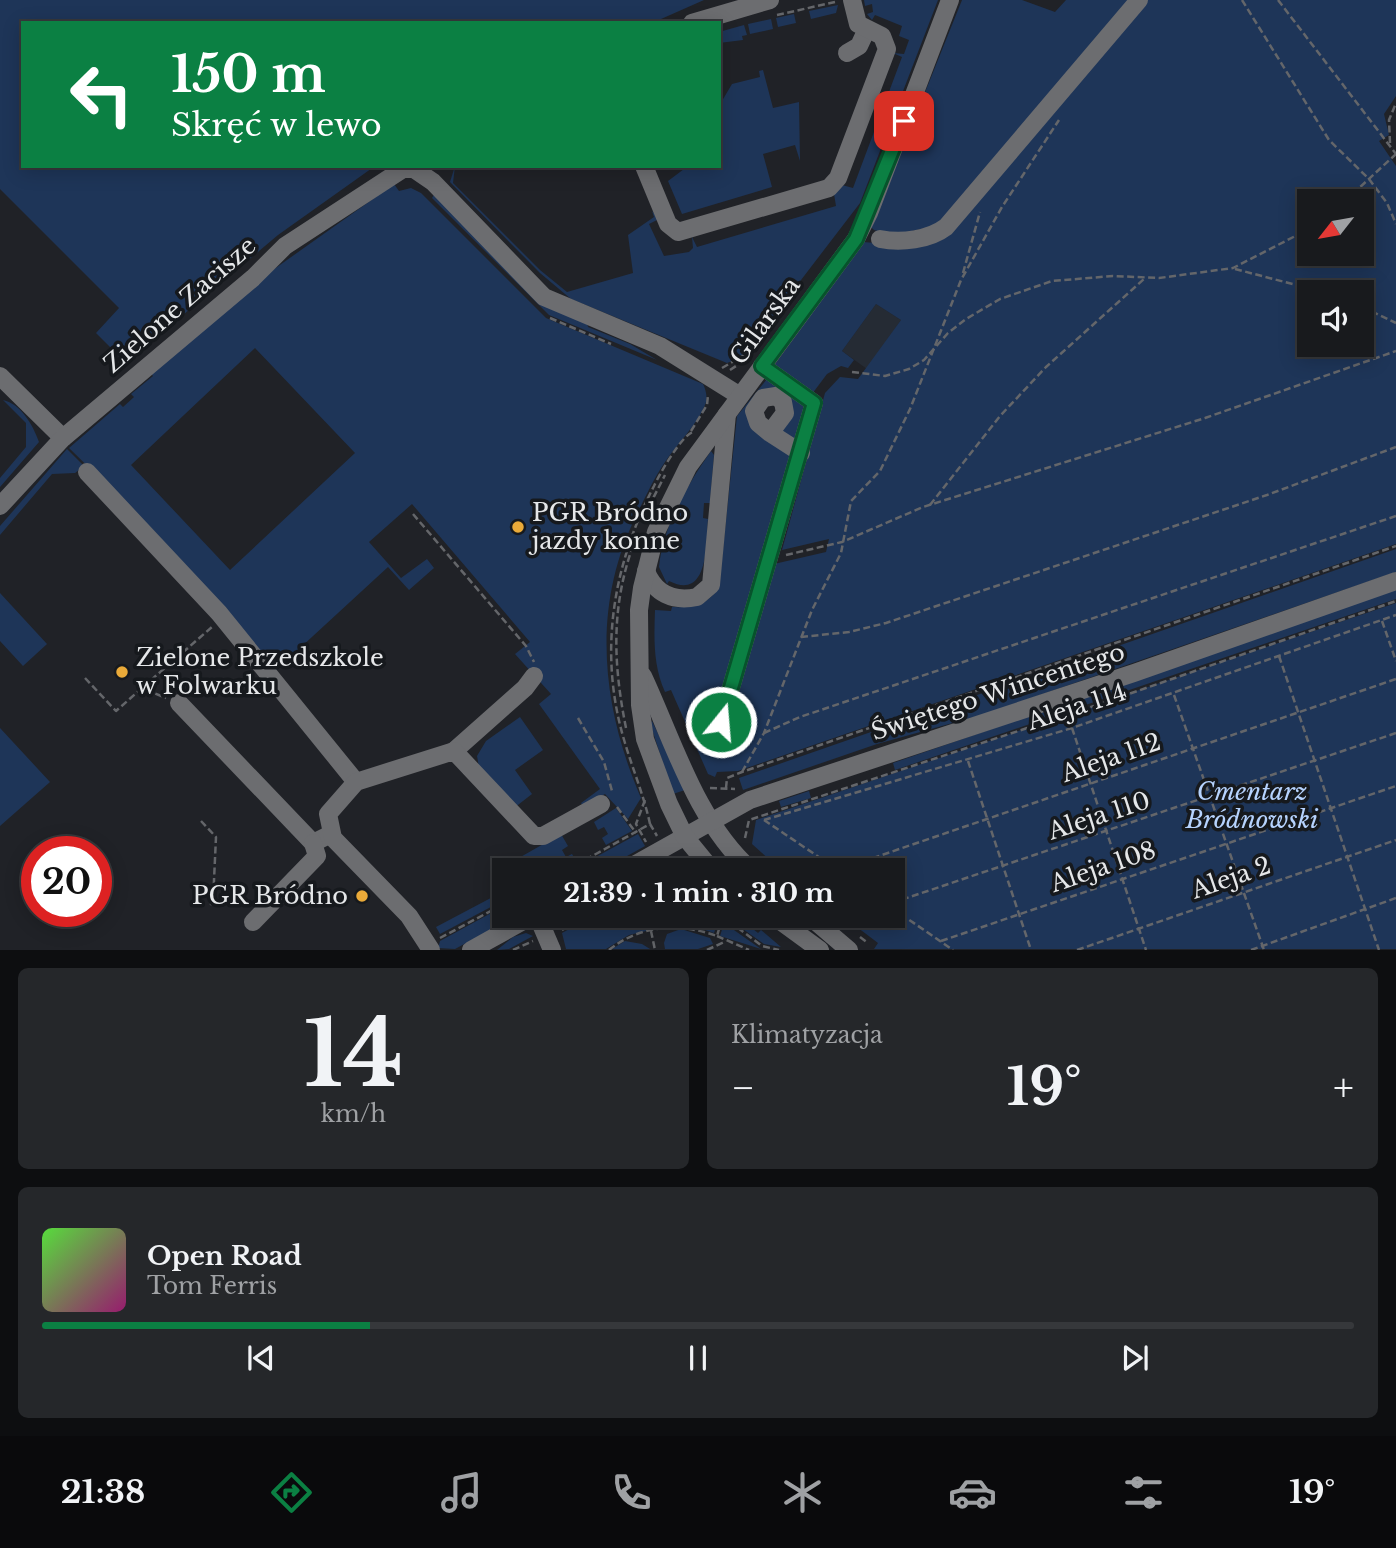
<!DOCTYPE html>
<html lang="pl">
<meta charset="utf-8">
<style>
body{margin:0;font-family:"Libre Baskerville",serif;background:#25272a;color:#f1f3f6;height:100vh;display:flex;flex-direction:column;font-size:26px;white-space:nowrap}
*{box-sizing:border-box;margin:0}
p{font-size:23px;color:#9fa1a4}
.icon{flex:none;width:38px;height:38px;fill:none;stroke:currentColor;stroke-width:2;stroke-linecap:round;stroke-linejoin:round}
.map{position:relative;height:950px;overflow:hidden}
.side{display:flex;flex-direction:column;gap:18px;padding:18px;background:#0d0e10;flex:1}
.side>*{flex:none}
.guide{position:absolute;left:21px;top:21px;width:700px;height:147px;border-radius:0px;box-shadow:0 4px 18px #0003,0 0 0 2px #36383b;background:#0b8043;color:#fff;overflow:hidden}
.needle{width:46px;rotate:239deg}
.fabs{position:absolute;left:1297px;top:189px;display:grid;gap:14px}
.fabs a{display:grid;place-items:center;width:77px;height:77px;border-radius:0px;background:#181a1d;box-shadow:0 4px 18px #0003,0 0 0 2px #36383b;font-size:35px}
.speed{position:absolute;left:21px;top:836px;display:flex;gap:14px;font-size:35px;font-weight:700;text-align:center}
.speed>*{display:grid;place-content:center;width:91px;height:91px;border-radius:50%;background:#181a1d;box-shadow:0 4px 18px #0003,0 0 0 2px #36383b;line-height:1}
.speed .limit{border:10px solid #d22;background:#fff;color:#111}
.pin{position:absolute;display:grid;place-items:center;width:60px;height:60px;color:#fff;margin:-30px;border-radius:14px;box-shadow:0 4px 10px #0006}
.me{position:absolute;width:77px;margin:-38px;rotate:17deg;stroke-linejoin:round;filter:drop-shadow(0 0 5px #0008)}
.turn{display:flex;align-items:center;gap:24px;height:147px;padding:0 35px;font-size:32px}
.turn .icon{width:91px;height:91px;stroke-width:2.5}
.turn b{display:block;font-size:49px;line-height:60px}
.big{font-size:52px;font-weight:700;line-height:1.1}
.side .tile{flex:1;display:flex;flex-direction:column;justify-content:center;gap:10px;min-width:0;padding:0 24px;border-radius:10px;background:#25272a}
.side .dial{align-items:center;gap:0}
.dial b{font-size:91px;line-height:1}
.song{display:flex;align-items:center;gap:21px}
.cover{width:84px;height:84px;border-radius:10px;background:linear-gradient(135deg,hsl(110 70% 55%),hsl(320 70% 35%))}
.played{height:7px;border-radius:4px;background:linear-gradient(90deg,#0b8043 25%,#36383b 25%)}
.keys{display:flex;justify-content:space-around;direction:ltr}
.heat{display:flex;justify-content:space-between;align-items:center;font-size:38px;direction:ltr}
.side .tiles{flex:1;display:grid;gap:18px;grid-template-columns:1fr 1fr}
.tile:last-child{grid-column:span 2}
.trip{position:absolute;left:492px;top:858px;width:413px;height:70px;border-radius:0px;background:#181a1d;box-shadow:0 4px 18px #0003,0 0 0 2px #36383b;font-weight:700;line-height:70px;text-align:center}
.dock{display:flex;height:112px;justify-content:space-around;align-items:center;background:#0a0a0c;color:#9fa1a4}
.dock .icon{width:49px;height:49px}
.dock .active{color:#0b8043}
.dock b{font-size:32px;color:#f1f3f6}
.map>svg:first-child{display:block}
</style>
<div class="map">
<svg width="1396" height="950" viewBox="0 0 1396 950">
<rect width="100%" height="100%" fill="#202227"/>
<!-- built -->
<polygon fill="#252b34" points="876,304 901,320 867,369 842,351"/>
<!-- green -->
<g fill="#1e3558" fill-rule="evenodd">
<polygon points="0,0 704,0 652,23 23,23 23,166 375,166 278,235 152,341 145,334 121,358 96,333 119,308 0,189"/>
<polygon points="864,0 938,0 860,203 742,357 727,363 571,299 540,273 450,182 455,166 453,183 540,270 567,292 633,273 628,235 654,217 652,211 659,219 649,224 664,256 689,252 693,248 692,237 697,247 836,206 834,194 842,185 853,188 902,57 893,53 904,54 909,40 899,36 902,26 875,15 872,20 867,14 873,12 872,4 865,6"/>
<polygon points="962,0 1022,0 1055,12 1066,0 1134,0 944,224 894,235 874,230 871,227"/>
<path d="M1144,0H1396V96L1384,114L1389,135L1379,141L1396,166V544L738,771L717,772L715,777L708,774L671,690L665,692C653,665 654,639 655,610L671,611L672,607C692,608 708,605 719,587L737,416L767,379L803,404L804,409L795,445L780,435L789,401L750,406L792,454L716,727L728,732L774,564L826,552L829,539L782,550L825,393L840,377L858,379L901,320L876,304L842,351L854,360L848,368L841,366L827,374L812,394L773,367L863,242L901,245L934,237ZM1309,201H1362V254H1309ZM1309,292H1362V345H1309Z"/>
<polygon points="838,5 836,13 811,19 809,11"/>
<polygon points="794,14 796,23 778,27 776,18"/>
<polygon points="771,19 773,29 750,34 748,24"/>
<polygon points="744,25 747,35 742,36 743,40 719,43 719,32"/>
<polygon points="763,70 773,108 799,102 800,161 795,145 763,154 772,187 682,214 668,181 688,166 719,166 719,106 732,84 760,77 759,71"/>
<path d="M394,184L399,191L411,188L421,193L546,318L703,384C706,390 708,398 705,405C697,425 677,444 665,462C654,478 646,496 637,514C591,606 601,705 641,798L628,819L605,794L583,806L581,803L600,789L539,704L551,694L515,654L530,642L412,504L369,542L401,578L427,559L434,568L409,590L388,567L275,671L156,533L69,448L120,404L123,407L134,397L131,394L153,376L149,371L256,282ZM255,348L355,453L230,570L131,465Z"/>
<polygon points="435,193 550,308 587,322 588,327 630,344 657,360 549,315 432,198"/>
<path d="M3,400C21,404 33,425 39,442L0,487V478L26,447V423Z"/>
<polygon points="67,449 84,466 75,473 52,474 0,535 0,526"/>
<path d="M711,451L714,455L710,503H704L703,518L708,519C706,544 709,601 669,581L667,584L659,567C663,525 688,484 711,451Z"/>
<polygon points="1396,549 1396,572 985,714 877,744 743,790 739,778"/>
<polygon points="1396,589 1396,599 895,770 893,763"/>
<polygon points="0,593 47,644 23,666 0,641"/>
<polygon points="1396,603 1396,949 874,949 878,943 841,915 892,915 892,870 781,870 752,844 756,820"/>
<polygon points="520,717 543,750 515,770 532,794 514,808 479,767 477,756 486,741"/>
<polygon points="652,721 685,790 673,794 650,723"/>
<polygon points="0,728 50,782 0,826"/>
<polygon points="809,791 811,798 781,807 779,801"/>
<polygon points="616,808 632,831 606,845 602,838 608,834 604,827 598,830 594,822"/>
<polygon points="561,834 568,846 562,850 566,857 572,854 576,861 560,870 514,870 510,863"/>
<polygon points="638,834 645,846 602,870 572,870"/>
<polygon points="504,891 504,900 440,934 436,927"/>
<polygon points="504,906 504,915 518,915 455,949 438,948 440,941"/>
<polygon points="595,915 715,915 719,918 714,933 690,925 676,924 629,935 606,949 566,949 562,933"/>
<polygon points="735,915 749,922 748,925 758,933 761,930 781,947 764,944 726,917"/>
<polygon points="724,923 761,949 720,936"/>
<polygon points="681,929 710,938 713,944 698,949 665,949 664,943 667,934"/>
<polygon points="526,933 533,936 509,949 497,950 513,937"/>
<polygon points="625,941 642,944 650,949 612,949"/>
</g>
<g fill="none" stroke-linecap="round" stroke-linejoin="round">
<!-- path -->
<g stroke="#64666a" stroke-width="2.5" stroke-dasharray="7 3.5" stroke-linecap="butt">
<polyline points="1242,0 1329,140 1369,179 1387,203 1396,224"/>
<polyline points="1278,0 1396,154"/>
<polyline points="777,15 835,2"/>
<polyline points="1390,143 1389,120 1396,103"/>
<polyline points="1345,201 1396,154"/>
<polyline points="1235,269 1323,292"/>
<polyline points="963,273 980,212"/>
<polyline points="1362,307 1396,323"/>
<polyline points="550,318 611,344"/>
<polyline points="722,368 751,351 785,305"/>
<polyline points="730,370 745,360"/>
<polyline points="852,372 885,376 909,369 924,360 948,333 966,319 1000,299 1052,281 1113,276 1159,278 1233,268 1309,229"/>
<polyline points="691,431 707,405 708,395"/>
<polyline points="930,505 1000,416 1046,367 1144,279"/>
<polyline points="413,514 526,646 534,662"/>
<polyline points="644,516 665,475"/>
<polyline points="786,555 842,542 923,507 1205,418 1396,351"/>
<polyline points="1382,621 1396,661"/>
<polyline points="801,637 849,632 886,623 1267,495 1396,447"/>
<polyline points="1279,656 1379,950"/>
<polyline points="85,678 116,711 142,688 166,698"/>
<polyline points="143,687 212,627"/>
<polyline points="1174,695 1264,950"/>
<polyline points="578,718 604,762 612,791"/>
<path d="M626,728C612,658 611,600 638,532"/>
<polyline points="1072,728 1146,950"/>
<polyline points="764,733 800,717 1396,516"/>
<polyline points="968,761 1031,950"/>
<polyline points="742,772 764,733 812,610 841,553 851,501 880,471 910,409 961,280 1002,207 1059,120"/>
<polyline points="710,788 735,789"/>
<polyline points="726,788 727,778 742,772 1396,546"/>
<polyline points="645,800 636,824 646,842"/>
<polyline points="617,807 636,833"/>
<polyline points="764,820 838,870 1396,679"/>
<polyline points="764,820 1072,728 1396,615"/>
<polyline points="201,821 216,837 213,902 210,905"/>
<path d="M650,824C644,796 633,770 625,743C598,655 612,567 654,486C660,473 682,435 693,432"/>
<polyline points="745,838 749,820 1103,703 1396,601"/>
<polyline points="764,858 777,870"/>
<polyline points="567,870 650,824 657,836"/>
<polyline points="673,870 685,870"/>
<polyline points="892,903 1396,733"/>
<polyline points="892,908 953,950"/>
<polyline points="721,915 762,946 779,950"/>
<polyline points="746,915 759,925"/>
<polyline points="664,928 667,915"/>
<polyline points="562,930 589,915"/>
<polyline points="651,931 655,950"/>
<polyline points="717,936 749,950"/>
<polyline points="860,937 868,943"/>
<polyline points="440,938 504,904"/>
<polyline points="941,941 1396,786"/>
<polyline points="513,950 533,941"/>
<path d="M609,950C641,924 681,923 717,936L723,915"/>
<polyline points="707,950 726,941"/>
<polyline points="1077,950 1396,840"/>
<polyline points="1251,950 1396,898"/>
</g>
<!-- minor -->
<g stroke="#6c6d70" stroke-width="18">
<polyline points="692,23 770,0"/>
<polyline points="847,53 859,46 866,31"/>
<polyline points="644,166 668,224 678,232 829,188 838,178 887,49 882,36 858,24 852,0"/>
<path d="M880,239C901,243 929,240 946,227L1139,0"/>
<polyline points="0,376 63,438"/>
<polyline points="770,433 758,423 754,411 763,398 776,396 783,402 785,413 770,433 801,453"/>
<polyline points="87,472 219,613 356,782"/>
<polyline points="0,506 63,438 253,278 285,246 403,169 414,169 433,182 544,297 660,346 740,396"/>
<path d="M646,571C655,594 673,602 697,597L711,585L727,414"/>
<path d="M643,676C673,740 696,821 751,870"/>
<polyline points="179,703 313,843 331,834"/>
<polyline points="721,722 814,403 762,366"/>
<polyline points="454,751 525,688 534,676"/>
<polyline points="625,870 750,800 1134,673 1396,581"/>
<polyline points="712,870 685,837 669,804 645,739 640,705 639,610 642,588 656,532 688,467 856,239 869,213 950,0"/>
<polyline points="537,915 552,950"/>
<polyline points="772,915 820,950"/>
<polyline points="808,915 849,950"/>
<polyline points="253,922 317,856 313,843"/>
<polyline points="431,950 409,916 333,838 328,814 356,782 454,751 534,836 543,836 601,804"/>
<polyline points="471,950 534,915"/>
</g>
</g>
<g fill="none" stroke-linecap="round" stroke-linejoin="round">
<!-- route casing -->
<g stroke="#07532c" stroke-width="18">
<polyline id="route" points="721,722 814,403 762,366 856,239 904,121"/>
</g>
<!-- route -->
<use href="#route" stroke="#0b8043" stroke-width="12"/>
</g>
<!-- markers -->
<g fill="#eaaa39" stroke="#16191d" stroke-width="2.5">
<circle cx="518" cy="527" r="7"/>
<circle cx="122" cy="672" r="7"/>
<circle cx="362" cy="896" r="7"/>
</g>
<g text-anchor="middle" stroke-width="7" stroke-linejoin="round" paint-order="stroke">
<!-- street labels -->
<g font-size="24" fill="#e5e7e9" stroke="#16191d">
<text transform="translate(180 305) rotate(-41)" y="8">Zielone Zacisze</text>
<text transform="translate(765 321) rotate(-54)" y="8">Gilarska</text>
<text transform="translate(998 692) rotate(-18)" y="8">Świętego Wincentego</text>
<text transform="translate(1077 707) rotate(-18)" y="8">Aleja 114</text>
<text transform="translate(1111 758) rotate(-19)" y="8">Aleja 112</text>
<text transform="translate(1099 816) rotate(-18)" y="8">Aleja 110</text>
<text transform="translate(1103 867) rotate(-19)" y="8">Aleja 108</text>
<text transform="translate(1231 878) rotate(-19)" y="8">Aleja 2</text>
</g>
<!-- poi labels -->
<g font-size="24" fill="#e5e7e9" stroke="#16191d" text-anchor="start">
<text x="532" y="521">PGR Bródno<tspan x="532" dy="28">jazdy konne</tspan></text>
<text x="136" y="666">Zielone Przedszkole<tspan x="136" dy="28">w Folwarku</tspan></text>
<text x="348" y="904" text-anchor="end">PGR Bródno</text>
</g>
<!-- park labels -->
<g font-size="24" font-style="italic" fill="#b6d3fe" stroke="#16191d">
<text x="1252" y="800">Cmentarz<tspan x="1252" dy="28">Bródnowski</tspan></text>
</g>
</g>
</svg>
<div class="fabs">
<a><svg class="needle" viewBox="-14 -14 28 28"><path d="M0-13l5 13h-10z" fill="#e53935"/><path d="M0 13l5-13h-10z" fill="#9fa1a4"/></svg></a>
<a><svg class="icon" aria-label="sound" viewBox="0 0 24 24"><path d="M4 9h4l5-4v14l-5-4H4zM17 9q2 3 0 6"/></svg></a>
</div>
<div class="speed"><div class="limit">20</div></div>
<div class="pin" style="left:904px;top:121px;background:#d93025"><svg class="icon" aria-label="arrive" viewBox="0 0 24 24"><path d="M6 21V4h12l-3 4 3 4H6"/></svg></div>
<svg class="me" style="left:721px;top:722px" viewBox="-20 -20 40 40"><circle r="17" fill="#0b8043" stroke="#fff" stroke-width="3"/><path d="M0-11L8 9 0 5-8 9z" fill="#fff"/></svg>
<div class="trip">21:39 · 1 min · 310 m</div>
<div class="guide">
<div class="turn"><svg class="icon" aria-label="left" viewBox="0 0 24 24"><path d="M17 20v-9H6M10 6l-5 5 5 5"/></svg><div><b>150 m</b>Skręć w lewo</div></div>
</div>
</div>
<section class="side">
<div class="tiles">
<div class="tile dial"><b>14</b><p>km/h</p></div>
<div class="tile"><p>Klimatyzacja</p>
<div class="heat"><a>−</a><b class="big">19°</b><a>+</a></div>
</div>
<div class="tile">
<div class="song"><i class="cover"></i><div><b>Open Road</b><p>Tom Ferris</p></div></div>
<div class="played"></div>
<div class="keys"><svg class="icon" aria-label="previous" viewBox="0 0 24 24"><path d="M18 5L8 12l10 7zM5 5v14"/></svg><svg class="icon" aria-label="pause" viewBox="0 0 24 24"><path d="M8 5v14M16 5v14"/></svg><svg class="icon" aria-label="next" viewBox="0 0 24 24"><path d="M6 5l10 7-10 7zM19 5v14"/></svg></div>
</div>
</div>
</section>
<nav class="dock">
<b>21:38</b>
<svg class="icon active" aria-label="directions" viewBox="0 0 24 24"><path d="M12 3l9 9-9 9-9-9zM9 14v-3h6M13 9l2 2-2 2"/></svg>
<svg class="icon" aria-label="music" viewBox="0 0 24 24"><path d="M9 18V5l10-2v13"/><circle cx="6" cy="18" r="3"/><circle cx="16" cy="16" r="3"/></svg>
<svg class="icon" aria-label="phone" viewBox="0 0 24 24"><path d="M5 4h4l2 5-3 2q2 4 5 5l2-3 5 2v4C11 20 4 13 5 4z"/></svg>
<svg class="icon" aria-label="climate" viewBox="0 0 24 24"><path d="M12 3v18M4 7l16 10M4 17L20 7"/></svg>
<svg class="icon" aria-label="car" viewBox="0 0 24 24"><path d="M5 17H2v-5l4-1 3-4h7l3 4 3 1v5h-3M9 17h6M6 11h13"/><circle cx="7" cy="17" r="2"/><circle cx="17" cy="17" r="2"/></svg>
<svg class="icon" aria-label="filters" viewBox="0 0 24 24"><path d="M4 7h16M4 17h16"/><circle cx="9" cy="7" r="2"/><circle cx="15" cy="17" r="2"/></svg>
<b>19°</b>
</nav>
